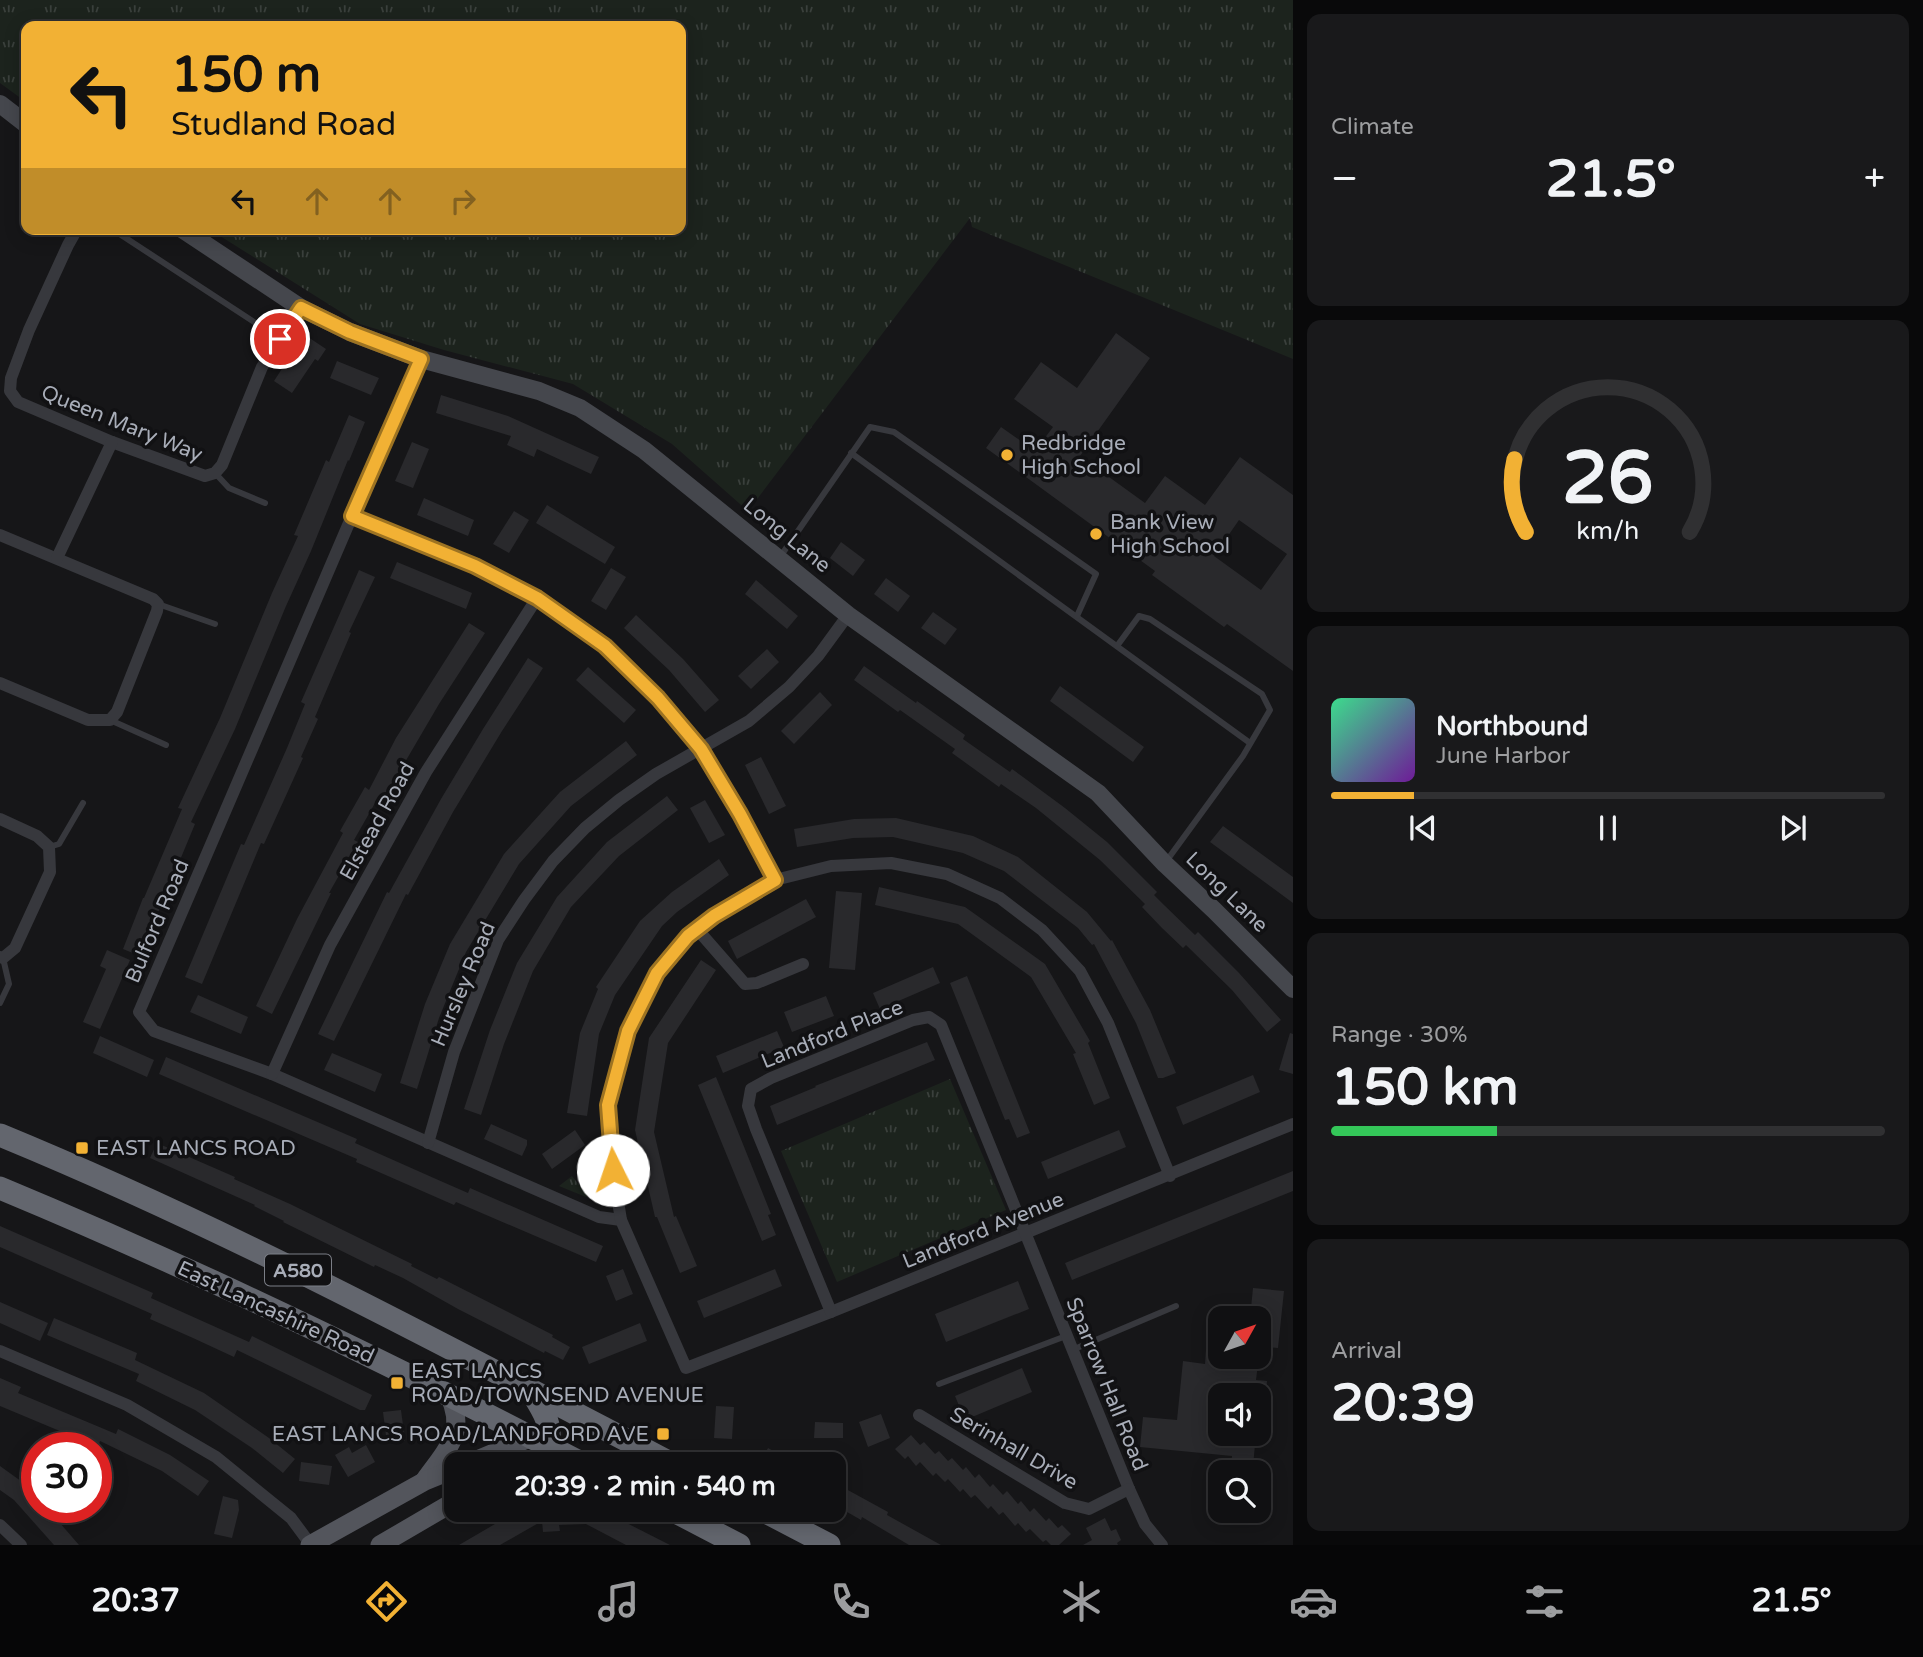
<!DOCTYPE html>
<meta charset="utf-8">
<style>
body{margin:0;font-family:"Varela Round",sans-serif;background:#19191b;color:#f1f3f6;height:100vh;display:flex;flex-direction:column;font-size:26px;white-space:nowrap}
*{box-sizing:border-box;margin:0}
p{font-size:23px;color:#9c9d9f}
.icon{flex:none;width:38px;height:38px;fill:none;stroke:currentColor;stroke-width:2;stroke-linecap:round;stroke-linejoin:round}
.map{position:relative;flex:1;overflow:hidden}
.details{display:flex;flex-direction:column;gap:14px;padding:14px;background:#09090a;width:630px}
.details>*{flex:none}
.banner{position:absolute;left:21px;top:21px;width:665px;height:214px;border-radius:14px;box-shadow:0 4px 18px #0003,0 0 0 2px #303032;background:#f2b134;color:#111;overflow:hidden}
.needle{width:46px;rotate:50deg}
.buttons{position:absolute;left:1208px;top:1306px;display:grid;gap:14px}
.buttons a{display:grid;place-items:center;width:63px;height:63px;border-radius:14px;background:#101012;box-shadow:0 4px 18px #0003,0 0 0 2px #303032;font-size:35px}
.speed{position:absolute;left:21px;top:1432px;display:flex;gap:14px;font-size:35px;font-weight:700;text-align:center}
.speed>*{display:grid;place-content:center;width:91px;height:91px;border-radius:50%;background:#101012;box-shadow:0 4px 18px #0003,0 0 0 2px #303032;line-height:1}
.speed .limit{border:10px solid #d22;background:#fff;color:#111}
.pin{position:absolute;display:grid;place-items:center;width:60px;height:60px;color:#fff;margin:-30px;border:4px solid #fff;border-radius:50%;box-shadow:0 2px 7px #0007}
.me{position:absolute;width:77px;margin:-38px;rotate:356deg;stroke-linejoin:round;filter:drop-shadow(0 0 5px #0008)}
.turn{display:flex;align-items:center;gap:24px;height:147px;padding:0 35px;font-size:32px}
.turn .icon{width:91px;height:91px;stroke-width:2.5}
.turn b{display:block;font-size:49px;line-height:60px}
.lanes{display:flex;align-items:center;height:66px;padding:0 35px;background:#0003;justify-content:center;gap:35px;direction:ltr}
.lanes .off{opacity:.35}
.big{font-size:52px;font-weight:700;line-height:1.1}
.details .tile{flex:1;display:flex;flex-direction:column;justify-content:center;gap:10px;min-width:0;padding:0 24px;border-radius:14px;background:#19191b}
.details .dial{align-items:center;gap:0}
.dial svg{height:182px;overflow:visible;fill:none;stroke:#303032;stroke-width:7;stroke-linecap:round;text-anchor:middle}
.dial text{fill:#f1f3f6;stroke:none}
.song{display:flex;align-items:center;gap:21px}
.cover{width:84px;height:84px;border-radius:10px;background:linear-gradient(135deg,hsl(150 70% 55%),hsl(280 70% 35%))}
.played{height:7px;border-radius:4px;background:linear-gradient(90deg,#f2b134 15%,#303032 15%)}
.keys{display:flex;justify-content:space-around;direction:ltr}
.heat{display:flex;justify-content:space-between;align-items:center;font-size:38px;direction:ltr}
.charge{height:10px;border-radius:5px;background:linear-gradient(90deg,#34c759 30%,#303032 0)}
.trip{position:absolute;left:444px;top:1452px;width:402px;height:70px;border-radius:14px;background:#101012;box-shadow:0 4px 18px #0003,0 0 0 2px #303032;font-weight:700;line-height:70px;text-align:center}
.menu{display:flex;height:112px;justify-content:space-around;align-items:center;background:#060607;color:#9c9d9f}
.menu .icon{width:49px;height:49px}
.menu .current{color:#f2b134}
.menu b{font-size:32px;color:#f1f3f6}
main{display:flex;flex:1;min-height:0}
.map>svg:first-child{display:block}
</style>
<main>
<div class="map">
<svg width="1293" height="1545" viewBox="0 0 1293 1545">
<defs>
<pattern id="grass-tufts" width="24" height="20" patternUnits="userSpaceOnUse" patternTransform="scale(1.75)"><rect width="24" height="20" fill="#1c231d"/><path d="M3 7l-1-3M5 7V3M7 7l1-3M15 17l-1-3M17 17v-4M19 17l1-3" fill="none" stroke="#3a403c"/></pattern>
</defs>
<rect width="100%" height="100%" fill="#161618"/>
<!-- grass -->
<g fill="url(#grass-tufts)">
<polygon points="0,0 1293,0 1293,359 972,227 970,218 748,511 672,444 573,384 444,350 360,324 209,229 681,229 681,26 26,26 26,102 0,83"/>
<polygon points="950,1079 1006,1210 837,1282 781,1151"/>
<polygon points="600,1156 608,1194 604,1201 597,1201 578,1172"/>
<polygon points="572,1176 588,1196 586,1197 559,1186"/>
</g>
<!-- building -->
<g fill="#29292c" fill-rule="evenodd">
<path d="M1116,333L1150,358L1080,456L1145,503L1165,476L1205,505L1240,457L1293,495V671L1227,624L1224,627L1152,575L1155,571L986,448L1001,427L1035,451L1053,427L1014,399L1041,362L1077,388ZM1239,520L1287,554L1261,590L1214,556Z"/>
<polygon points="308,337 326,349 318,361 315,359 292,393 274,381 289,358 293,361"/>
<polygon points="337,361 379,378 371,395 330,378"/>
<polygon points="441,395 508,416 599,457 591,474 537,449 534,457 507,445 511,436 436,413"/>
<polygon points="349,415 365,422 349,461 348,460 311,551 286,606 235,729 191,822 195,824 140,956 123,949 143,898 144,898 182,809 178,808 220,718 272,593 298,536 294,535 326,460 329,462"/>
<polygon points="412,442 429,449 413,488 395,481"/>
<polygon points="424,498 474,520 468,536 417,515"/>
<polygon points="547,505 615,547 605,564 536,523"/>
<polygon points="514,511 529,520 509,553 493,544"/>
<polygon points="841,542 865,560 853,576 830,558"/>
<polygon points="397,562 472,593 466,609 390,578"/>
<polygon points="611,568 626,577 606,610 591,601"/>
<polygon points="359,570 375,577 349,632 351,633 315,717 318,719 301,757 303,758 264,844 261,843 202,984 185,977 241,844 244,845 287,748 305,704 301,702"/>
<polygon points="886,578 910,596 898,612 874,594"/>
<polygon points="756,580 798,616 787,629 745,594"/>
<polygon points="933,612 957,629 945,645 921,628"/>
<polygon points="636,615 683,659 719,700 705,712 669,670 624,628"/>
<polygon points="469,623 485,633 439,704 384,798 379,796 354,840 358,842 329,893 331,893 272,1014 256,1006 297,919 343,833 340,831 365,787 369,790 396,738"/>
<polygon points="767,649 779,662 751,689 738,676"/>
<polygon points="528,658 543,668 502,731 453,812 408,895 406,894 334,1041 318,1034 387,892 389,893 441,799 483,729"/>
<polygon points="864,666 916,703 917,701 965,735 963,739 1010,772 1012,769 1023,777 1065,808 1107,842 1157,892 1154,895 1164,905 1195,935 1198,932 1239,973 1281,1020 1267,1032 1232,990 1186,945 1183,948 1162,928 1142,907 1145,904 1100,860 1036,808 1001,784 999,787 952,753 955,749 900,710 898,712 854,680"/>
<polygon points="588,667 636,710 624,723 576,680"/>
<polygon points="1060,686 1144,747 1133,762 1050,701"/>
<polygon points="820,692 832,705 794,744 781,731"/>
<polygon points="626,741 637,755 571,806 519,864 466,952 439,1018 417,1089 400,1083 425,1004 450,944 504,854 560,792"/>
<polygon points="761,757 786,806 769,814 745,765"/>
<polygon points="667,796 678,810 619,856 571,907 533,971 504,1044 481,1115 464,1109 490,1030 517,963 557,897 607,842"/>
<polygon points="705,800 725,835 709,843 690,808"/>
<polygon points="896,818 973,836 1018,857 1087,912 1111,941 1112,940 1150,1010 1176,1073 1163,1078 1158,1078 1136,1023 1094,944 1092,945 1078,928 1004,871 963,853 893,837 853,838 797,847 794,829 854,819"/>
<polygon points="1223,826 1293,877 1293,903 1210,842"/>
<polygon points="719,859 729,875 677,912 662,926 615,995 599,1034 587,1116 567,1113 580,1033 598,989 596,987 640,921 672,892"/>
<polygon points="879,887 965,907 1045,964 1090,1041 1088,1043 1110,1098 1094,1105 1073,1054 1076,1053 1031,977 958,924 875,905"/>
<polygon points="836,891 862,893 855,970 829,968"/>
<polygon points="806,899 816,917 737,959 728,941"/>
<polygon points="107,950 130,960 100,1029 83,1022 106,969 100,966"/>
<polygon points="701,960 716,970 668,1043 654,1132 674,1217 676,1216 697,1266 680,1273 657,1217 655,1217 635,1130 649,1038"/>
<polygon points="933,967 940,983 880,1009 873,993"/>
<polygon points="967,976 1030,1133 1017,1138 1009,1119 1005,1120 950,983"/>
<polygon points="198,995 248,1017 241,1034 190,1012"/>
<polygon points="826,996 834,1016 792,1032 784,1012"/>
<polygon points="777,1031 784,1047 723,1073 716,1056"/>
<polygon points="1290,1033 1293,1034 1293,1074 1279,1070"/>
<polygon points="100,1036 154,1060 147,1077 93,1053"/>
<polygon points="927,1042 935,1060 777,1125 770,1106 816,1087 815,1086"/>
<polygon points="332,1053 382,1074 375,1092 324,1070"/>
<polygon points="166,1057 357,1139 355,1143 436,1179 468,1193 470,1188 603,1246 596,1262 456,1202 454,1205 356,1162 357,1159 159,1074"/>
<polygon points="1253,1075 1260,1092 1183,1125 1176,1107"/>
<polygon points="716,1077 771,1214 768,1215 776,1235 762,1241 698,1085"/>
<polygon points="491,1124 527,1140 527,1145 522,1156 484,1139"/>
<polygon points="575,1130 585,1145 552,1169 542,1154"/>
<polygon points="1119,1130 1126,1147 1048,1179 1041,1162"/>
<polygon points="157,1143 235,1177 234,1179 290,1204 412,1264 411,1266 437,1279 439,1277 553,1335 552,1337 570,1347 563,1360 545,1351 544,1353 458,1309 403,1278 375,1265 374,1267 283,1222 284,1221 254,1206 255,1205 150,1158"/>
<polygon points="1293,1171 1293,1191 1072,1280 1065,1263"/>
<polygon points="0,1226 153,1293 151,1298 249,1342 252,1336 372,1395 365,1410 360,1410 237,1350 234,1357 193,1338 150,1319 152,1314 0,1247"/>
<polygon points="623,1269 633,1294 616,1301 606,1276"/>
<polygon points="775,1269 782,1286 704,1318 697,1301"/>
<polygon points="1018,1281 1029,1309 946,1342 935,1314"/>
<polygon points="1253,1288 1284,1291 1278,1348 1258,1346 1258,1318 1250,1318"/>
<polygon points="0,1302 48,1323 40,1341 0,1323"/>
<polygon points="54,1318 137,1353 135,1360 204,1393 269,1438 295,1459 283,1473 252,1448 195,1410 136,1381 139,1374 47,1335"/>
<polygon points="640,1323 647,1341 589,1364 582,1347"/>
<polygon points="1206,1350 1220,1352 1220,1356 1259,1356 1256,1380 1267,1381 1266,1395 1213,1393 1210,1424 1220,1425 1220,1433 1256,1433 1253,1467 1231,1465 1232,1456 1140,1447 1143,1417 1177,1420 1183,1361 1205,1364"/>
<polygon points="1022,1368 1032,1392 965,1420 955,1396"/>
<polygon points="0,1378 21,1387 18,1393 116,1434 118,1429 170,1455 209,1481 198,1496 162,1471 100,1441 98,1447 0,1406"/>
<polygon points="716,1406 734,1407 732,1439 714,1438"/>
<polygon points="401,1410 405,1441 387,1443 383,1412"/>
<polygon points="881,1414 890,1438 868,1447 859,1422"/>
<polygon points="815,1422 843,1423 843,1438 814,1438"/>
<polygon points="911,1435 920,1445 924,1442 935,1454 939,1451 948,1461 952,1458 963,1470 966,1467 975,1478 979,1474 990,1487 993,1484 1003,1495 1007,1491 1018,1504 1021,1501 1030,1512 1034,1508 1046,1521 1049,1518 1058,1528 1062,1525 1071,1534 1059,1545 1051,1545 1046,1540 1043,1542 1030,1529 1026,1532 1018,1523 1015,1526 1003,1512 999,1515 991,1506 988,1509 975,1495 971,1498 963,1489 960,1492 948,1479 945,1482 936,1473 933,1476 920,1462 916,1466 908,1456 905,1459 895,1449"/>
<polygon points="366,1445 375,1462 348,1477 335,1455 349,1447 352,1453"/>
<polygon points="768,1448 798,1465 758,1465"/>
<polygon points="301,1462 332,1466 329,1485 299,1481"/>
<polygon points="0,1466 25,1484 37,1497 37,1507 46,1507 79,1545 54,1545 14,1500 0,1490"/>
<polygon points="835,1483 888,1512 887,1515 941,1545 909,1545 862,1517 861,1520 835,1505"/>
<polygon points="223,1496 238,1500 239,1510 232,1538 214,1534"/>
<polygon points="519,1510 601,1510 670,1545 626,1545 586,1524 559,1525 560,1531 543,1532 542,1521 500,1545 459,1545"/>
<polygon points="1105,1518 1111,1531 1116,1529 1121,1540 1117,1543 1118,1545 1083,1545 1092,1540 1086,1528"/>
</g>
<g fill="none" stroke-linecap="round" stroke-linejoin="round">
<!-- lane -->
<g stroke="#37383d" stroke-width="6">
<polyline points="112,229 280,339"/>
<polyline points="851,453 1250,743"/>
<polyline points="215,473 229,488 265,503"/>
<polyline points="780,557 870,427 894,432 1096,574 1077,616"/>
<polyline points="158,604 215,624"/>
<polyline points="1117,646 1139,616 1150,619 1262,694 1270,710 1243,756 1165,863"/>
<polyline points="110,720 166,745"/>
<polyline points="49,847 59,844 83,803"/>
<polyline points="0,1003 9,984 3,958"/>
<polyline points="1072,1350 1176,1306"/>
<polyline points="939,1384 1066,1336"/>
</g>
<!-- street -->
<g stroke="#37383d" stroke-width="12">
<polyline points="77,229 68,245 29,330 11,378 10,391 18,402 112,442 205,476 215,473 222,465 262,367 301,308"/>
<polyline points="421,359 352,516 139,1012 154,1031 272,1074 599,1217 621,1220"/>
<polyline points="352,516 475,566 537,598 605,646 658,698 701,749 741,814 775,880"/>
<polyline points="0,535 153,599 158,604 157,611 117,712 110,720 88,720 0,683"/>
<polyline points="57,558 112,442"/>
<polyline points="0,819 37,836 49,847 50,872 15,948 3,958 0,957"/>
<polyline points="697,929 745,984 757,983 803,964"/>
<polyline points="272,1074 330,945 426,772 537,598"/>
<polyline points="428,1143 454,1052 498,940 524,900 553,861 585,828 619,800 656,774 749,721 789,687 818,656 848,615"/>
<polyline points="1170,1176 1108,1023 1080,971 1042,930 1000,898 947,874 891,863 831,866 775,880 714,916 688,936 657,973 628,1031 608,1105 613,1170 621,1220 686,1368 831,1312 1293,1124"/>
<polyline points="831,1312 756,1129 748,1106 751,1089 771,1078 913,1020 929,1017 941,1025 1129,1489 1145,1524 1162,1545"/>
<polyline points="0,1351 127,1405 216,1457 291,1518 311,1545"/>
<polyline points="919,1415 1065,1503 1089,1509 1129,1489"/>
<polyline points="0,1525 21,1545"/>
</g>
<!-- secondary -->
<g stroke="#45474d" stroke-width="18">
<polyline points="0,104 26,124"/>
<polyline points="182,229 301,308 350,332 421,359 539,391 580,408 644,450 848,615 1098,793 1165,864 1214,910 1293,989"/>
</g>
<!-- primary -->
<g stroke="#53555c" stroke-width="19">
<polyline points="465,1465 532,1437"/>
<polyline points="525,1465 536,1459 549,1446"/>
<path d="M425,1480C447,1449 467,1433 449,1395"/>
<polyline points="310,1545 425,1481 457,1468"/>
<polyline points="380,1545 457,1500"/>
</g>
<!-- highway -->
<g stroke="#63666e" stroke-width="23">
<path d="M0,1135C231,1230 452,1349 674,1465"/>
<path d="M0,1188C200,1271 393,1365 585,1465"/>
<path d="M531,1391C544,1412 551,1421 549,1446"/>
<polyline points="672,1510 739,1545"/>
<polyline points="762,1510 829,1545"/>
</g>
</g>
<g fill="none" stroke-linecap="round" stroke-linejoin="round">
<!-- route casing -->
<g stroke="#9d7322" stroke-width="18">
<polyline id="route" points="280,339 301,308 350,332 421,359 352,516 475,566 537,598 605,646 658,698 701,749 740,814 775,880 714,916 688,936 657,973 628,1031 608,1105 613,1170"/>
</g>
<!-- route -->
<use href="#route" stroke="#f2b134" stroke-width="12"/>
</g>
<!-- markers -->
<g fill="#f2b134" stroke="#111113" stroke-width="2.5">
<circle cx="1007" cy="455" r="7"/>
<circle cx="1096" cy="534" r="7"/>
<rect x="75" y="1141" width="14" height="14" rx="3.5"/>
<rect x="390" y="1376" width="14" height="14" rx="3.5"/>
<rect x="656" y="1427" width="14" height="14" rx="3.5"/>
</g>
<g text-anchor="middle" stroke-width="7" stroke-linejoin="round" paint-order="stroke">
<!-- shield labels -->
<rect fill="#111113" stroke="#7b7e86" stroke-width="2" x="265" y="1254.5" width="66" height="31" rx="5"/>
<g font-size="19" font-weight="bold" fill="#a8adb8">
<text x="298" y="1277">A580</text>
</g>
<!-- street labels -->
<g font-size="21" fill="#a8adb8" stroke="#111113">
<text transform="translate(122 423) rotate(22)" y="7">Queen Mary Way</text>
<text transform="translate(787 535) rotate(39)" y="7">Long Lane</text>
<text transform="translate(377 821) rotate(-61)" y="7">Elstead Road</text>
<text transform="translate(1227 892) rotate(44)" y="7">Long Lane</text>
<text transform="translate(157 921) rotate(-67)" y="7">Bulford Road</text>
<text transform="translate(463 984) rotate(-67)" y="7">Hursley Road</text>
<text transform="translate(832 1034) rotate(-22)" y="7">Landford Place</text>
<text transform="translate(983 1230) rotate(-22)" y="7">Landford Avenue</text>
<text transform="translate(276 1312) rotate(25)" y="7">East Lancashire Road</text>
<text transform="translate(1107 1384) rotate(68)" y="7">Sparrow Hall Road</text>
<text transform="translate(1014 1448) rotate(30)" y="7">Serinhall Drive</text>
</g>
<!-- poi labels -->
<g font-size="21" fill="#a8adb8" stroke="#111113" text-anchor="start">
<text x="1021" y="450">Redbridge<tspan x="1021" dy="24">High School</tspan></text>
<text x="1110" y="529">Bank View<tspan x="1110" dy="24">High School</tspan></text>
<text x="96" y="1155">EAST LANCS ROAD</text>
<text x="411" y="1378">EAST LANCS<tspan x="411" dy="24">ROAD/TOWNSEND AVENUE</tspan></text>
<text x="649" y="1441" text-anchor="end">EAST LANCS ROAD/LANDFORD AVE</text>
</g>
</g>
</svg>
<div class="buttons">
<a><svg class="needle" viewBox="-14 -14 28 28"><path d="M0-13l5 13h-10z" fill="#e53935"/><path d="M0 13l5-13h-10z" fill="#9c9d9f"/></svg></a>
<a><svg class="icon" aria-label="sound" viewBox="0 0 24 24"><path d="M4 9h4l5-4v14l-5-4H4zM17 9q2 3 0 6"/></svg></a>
<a><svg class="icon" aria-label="search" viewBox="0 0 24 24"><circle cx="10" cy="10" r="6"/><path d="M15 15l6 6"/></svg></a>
</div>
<div class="speed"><div class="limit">30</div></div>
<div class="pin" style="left:280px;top:339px;background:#d93025"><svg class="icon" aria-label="arrive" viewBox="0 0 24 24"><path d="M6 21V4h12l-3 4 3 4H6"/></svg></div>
<svg class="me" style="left:613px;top:1170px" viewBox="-20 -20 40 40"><circle r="19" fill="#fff"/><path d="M0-13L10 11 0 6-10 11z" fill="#f2b134"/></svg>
<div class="trip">20:39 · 2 min · 540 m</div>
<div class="banner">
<div class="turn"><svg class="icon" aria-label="left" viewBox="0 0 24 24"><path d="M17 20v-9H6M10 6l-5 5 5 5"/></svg><div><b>150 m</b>Studland Road</div></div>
<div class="lanes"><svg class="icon" aria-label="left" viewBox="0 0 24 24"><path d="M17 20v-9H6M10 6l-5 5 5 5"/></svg><svg class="icon off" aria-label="ahead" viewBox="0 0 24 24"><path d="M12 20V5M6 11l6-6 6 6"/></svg><svg class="icon off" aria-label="ahead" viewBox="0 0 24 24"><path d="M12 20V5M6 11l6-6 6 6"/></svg><svg class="icon off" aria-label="right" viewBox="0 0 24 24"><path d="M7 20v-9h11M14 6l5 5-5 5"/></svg></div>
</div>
</div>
<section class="details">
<div class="tile"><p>Climate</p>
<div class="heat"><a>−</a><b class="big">21.5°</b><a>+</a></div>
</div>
<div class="tile dial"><svg viewBox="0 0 100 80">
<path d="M14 69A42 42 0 1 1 86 69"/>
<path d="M14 69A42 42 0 0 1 9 37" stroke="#f2b134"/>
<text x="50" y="56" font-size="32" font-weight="700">26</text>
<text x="50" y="72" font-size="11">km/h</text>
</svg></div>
<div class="tile">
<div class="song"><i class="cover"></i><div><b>Northbound</b><p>June Harbor</p></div></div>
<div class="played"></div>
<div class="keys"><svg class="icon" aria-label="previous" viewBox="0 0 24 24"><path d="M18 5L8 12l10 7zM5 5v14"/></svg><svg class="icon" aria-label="pause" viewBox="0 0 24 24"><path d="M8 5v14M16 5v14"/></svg><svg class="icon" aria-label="next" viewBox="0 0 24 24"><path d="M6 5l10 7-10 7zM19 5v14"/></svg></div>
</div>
<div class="tile"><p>Range · 30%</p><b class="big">150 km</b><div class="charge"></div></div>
<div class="tile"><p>Arrival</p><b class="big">20:39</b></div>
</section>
</main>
<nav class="menu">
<b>20:37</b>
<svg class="icon current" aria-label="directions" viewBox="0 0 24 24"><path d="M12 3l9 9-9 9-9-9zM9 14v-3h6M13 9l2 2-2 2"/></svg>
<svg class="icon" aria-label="music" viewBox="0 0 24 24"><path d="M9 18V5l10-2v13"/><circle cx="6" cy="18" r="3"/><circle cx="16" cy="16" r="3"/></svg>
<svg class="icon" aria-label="phone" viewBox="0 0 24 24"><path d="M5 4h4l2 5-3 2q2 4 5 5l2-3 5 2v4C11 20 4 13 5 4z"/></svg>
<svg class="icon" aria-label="climate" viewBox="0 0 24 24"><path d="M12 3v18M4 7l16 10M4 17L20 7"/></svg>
<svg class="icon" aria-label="car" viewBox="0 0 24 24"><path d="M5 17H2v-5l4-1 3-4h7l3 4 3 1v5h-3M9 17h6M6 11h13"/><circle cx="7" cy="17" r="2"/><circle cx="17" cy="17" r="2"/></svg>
<svg class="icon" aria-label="filters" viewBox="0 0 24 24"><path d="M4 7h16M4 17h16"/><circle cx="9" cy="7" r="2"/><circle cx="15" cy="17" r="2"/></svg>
<b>21.5°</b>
</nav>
